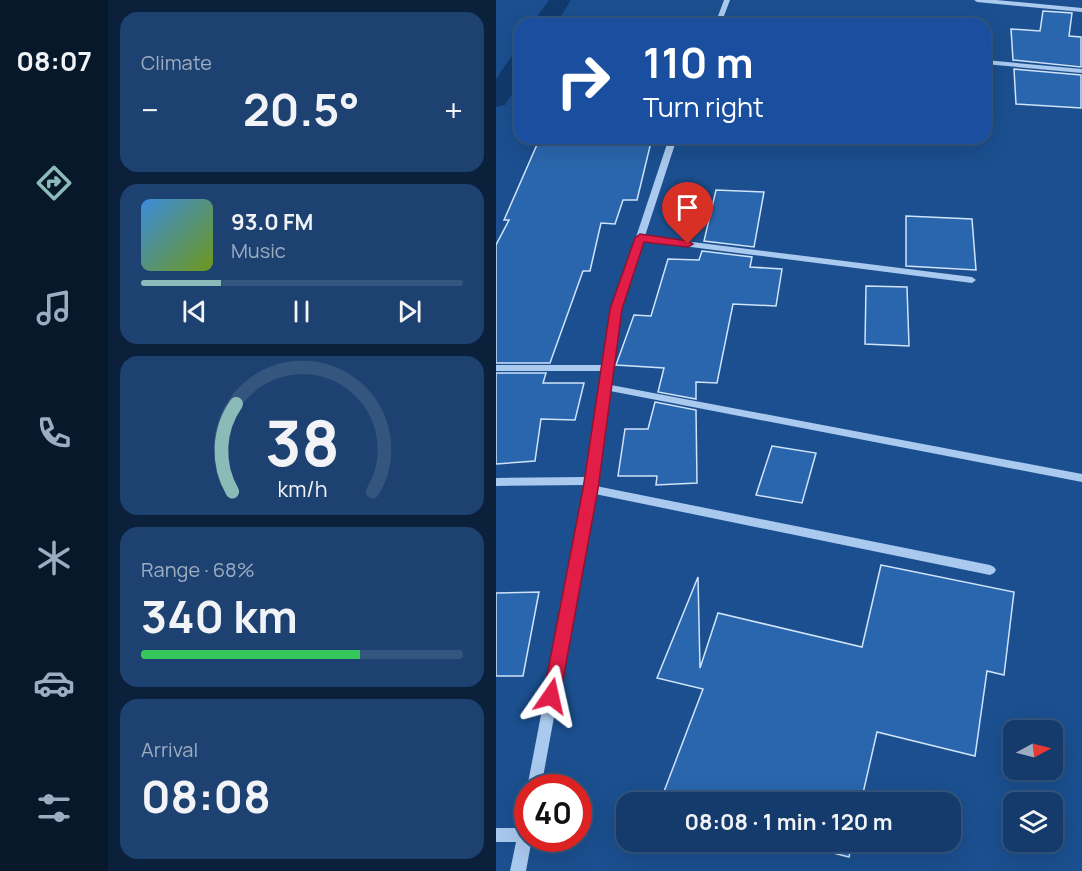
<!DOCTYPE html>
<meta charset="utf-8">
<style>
body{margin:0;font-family:Manrope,sans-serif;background:#1d4271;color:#f1f3f6;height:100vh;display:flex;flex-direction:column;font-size:22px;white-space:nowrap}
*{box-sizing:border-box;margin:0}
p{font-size:20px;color:#9dadc1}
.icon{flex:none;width:33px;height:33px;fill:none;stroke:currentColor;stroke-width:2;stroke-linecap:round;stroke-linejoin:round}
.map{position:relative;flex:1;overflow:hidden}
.sheet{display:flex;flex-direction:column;gap:12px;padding:12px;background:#0b203b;width:388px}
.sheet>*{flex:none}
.guide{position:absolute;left:18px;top:18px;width:477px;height:126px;border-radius:18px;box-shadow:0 6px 24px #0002,0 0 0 2px #33557e;background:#1a4fa0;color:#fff;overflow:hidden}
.needle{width:39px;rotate:83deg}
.tools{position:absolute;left:507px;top:720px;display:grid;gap:12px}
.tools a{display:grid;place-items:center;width:60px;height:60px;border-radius:12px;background:#143b6b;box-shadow:0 6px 24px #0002,0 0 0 2px #33557e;font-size:30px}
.speed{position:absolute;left:18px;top:774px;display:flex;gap:12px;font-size:30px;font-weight:700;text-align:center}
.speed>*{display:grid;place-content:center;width:78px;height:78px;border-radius:50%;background:#143b6b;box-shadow:0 6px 24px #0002,0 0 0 2px #33557e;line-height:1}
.speed .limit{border:9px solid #d22;background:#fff;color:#111}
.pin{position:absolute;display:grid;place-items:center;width:51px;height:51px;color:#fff;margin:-62px -26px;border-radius:50% 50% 50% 0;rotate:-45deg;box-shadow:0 0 6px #0007}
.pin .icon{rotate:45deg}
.me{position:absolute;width:66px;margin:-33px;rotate:11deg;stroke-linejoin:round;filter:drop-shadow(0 0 4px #0008)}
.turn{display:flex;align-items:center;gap:21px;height:126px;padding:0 30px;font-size:27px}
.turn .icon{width:78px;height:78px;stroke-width:2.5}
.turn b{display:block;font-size:42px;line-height:51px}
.big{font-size:45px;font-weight:700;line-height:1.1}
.sheet .card{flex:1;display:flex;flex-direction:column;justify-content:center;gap:9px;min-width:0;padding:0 21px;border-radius:18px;background:#1d4271}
.sheet .dial{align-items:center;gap:0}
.dial svg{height:156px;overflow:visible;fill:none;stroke:#33557e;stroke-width:7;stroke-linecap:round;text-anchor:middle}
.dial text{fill:#f1f3f6;stroke:none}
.song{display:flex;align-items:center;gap:18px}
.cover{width:72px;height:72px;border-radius:9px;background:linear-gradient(135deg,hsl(210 70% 55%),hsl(80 70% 35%))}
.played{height:6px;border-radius:3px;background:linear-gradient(90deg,#8bbbb9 25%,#33557e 25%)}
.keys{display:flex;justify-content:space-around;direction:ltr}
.heat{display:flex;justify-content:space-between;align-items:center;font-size:33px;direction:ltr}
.charge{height:9px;border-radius:4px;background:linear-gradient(90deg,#34c759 68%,#33557e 0)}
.trip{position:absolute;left:120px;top:792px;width:345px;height:60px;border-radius:18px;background:#143b6b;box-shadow:0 6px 24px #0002,0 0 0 2px #33557e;font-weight:700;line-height:60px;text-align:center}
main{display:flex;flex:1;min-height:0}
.tabs{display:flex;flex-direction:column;width:108px;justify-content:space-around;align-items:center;background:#08182b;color:#9dadc1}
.tabs .icon{width:42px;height:42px}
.tabs .active{color:#8bbbb9}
.tabs b{font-size:27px;color:#f1f3f6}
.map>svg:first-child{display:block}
</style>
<main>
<nav class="tabs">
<b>08:07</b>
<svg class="icon active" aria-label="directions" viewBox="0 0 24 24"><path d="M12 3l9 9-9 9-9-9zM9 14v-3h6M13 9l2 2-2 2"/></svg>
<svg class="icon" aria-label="music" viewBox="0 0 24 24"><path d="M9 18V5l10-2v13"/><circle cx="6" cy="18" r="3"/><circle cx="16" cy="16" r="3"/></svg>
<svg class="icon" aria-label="phone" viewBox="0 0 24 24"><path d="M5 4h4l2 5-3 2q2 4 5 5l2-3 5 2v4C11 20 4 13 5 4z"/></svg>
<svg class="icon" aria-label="climate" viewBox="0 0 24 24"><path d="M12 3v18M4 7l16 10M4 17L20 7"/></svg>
<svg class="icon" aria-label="car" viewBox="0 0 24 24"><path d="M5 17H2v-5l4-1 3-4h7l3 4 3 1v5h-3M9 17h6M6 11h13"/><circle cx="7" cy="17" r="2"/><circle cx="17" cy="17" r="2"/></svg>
<svg class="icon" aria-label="filters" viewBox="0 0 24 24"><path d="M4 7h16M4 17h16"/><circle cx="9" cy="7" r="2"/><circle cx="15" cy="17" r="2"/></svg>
</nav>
<section class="sheet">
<div class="card"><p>Climate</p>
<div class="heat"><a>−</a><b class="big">20.5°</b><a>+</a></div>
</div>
<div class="card">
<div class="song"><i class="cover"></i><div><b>93.0 FM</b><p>Music</p></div></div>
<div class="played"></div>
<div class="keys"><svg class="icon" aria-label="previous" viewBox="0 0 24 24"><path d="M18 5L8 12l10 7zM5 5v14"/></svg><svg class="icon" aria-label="pause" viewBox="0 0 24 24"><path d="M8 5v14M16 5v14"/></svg><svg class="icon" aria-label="next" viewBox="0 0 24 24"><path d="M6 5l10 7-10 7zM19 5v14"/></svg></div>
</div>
<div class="card dial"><svg viewBox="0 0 100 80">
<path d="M14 69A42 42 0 1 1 86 69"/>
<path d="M14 69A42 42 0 0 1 16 24" stroke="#8bbbb9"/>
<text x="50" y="56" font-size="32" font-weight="700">38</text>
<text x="50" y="72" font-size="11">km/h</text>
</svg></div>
<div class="card"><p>Range · 68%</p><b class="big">340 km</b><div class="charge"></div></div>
<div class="card"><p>Arrival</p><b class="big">08:08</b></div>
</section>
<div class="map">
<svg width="586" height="871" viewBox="0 0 586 871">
<rect width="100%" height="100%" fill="#1b4f8f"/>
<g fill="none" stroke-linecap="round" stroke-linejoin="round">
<!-- canal -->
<g fill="#123a6d" fill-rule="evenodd">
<polygon points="53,0 75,0 60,24 36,24"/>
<polygon points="24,54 24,82 9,105 0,107 0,79 15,57"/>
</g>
</g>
<!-- building -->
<g fill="#2a66ad" stroke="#cfe3fa" stroke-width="1.5">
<polygon points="547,11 576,13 573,36 585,37 585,67 517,60 515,29 544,31"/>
<polygon points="518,69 585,75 585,108 520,104"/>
<polygon points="87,138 156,138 141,200 127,200 119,224 105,223 94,271 87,271 54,363 0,363 0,245 13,220 8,220 43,140 86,141"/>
<polygon points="220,190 268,192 258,247 208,241"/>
<polygon points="410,216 476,219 480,270 410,266"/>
<polygon points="206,251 256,257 254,267 286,269 280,306 237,304 221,383 200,382 200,399 162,392 168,368 120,365 138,315 155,316 172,259 203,260"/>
<polygon points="370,286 411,287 413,346 369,344"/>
<polygon points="0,373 50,373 47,383 88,383 79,420 45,419 39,461 0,464"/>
<polygon points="159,402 200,410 201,483 160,485 161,476 122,476 129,429 152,429"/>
<polygon points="276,446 320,453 306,503 260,495"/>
<polygon points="385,565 518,592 508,675 491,671 479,756 381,732 365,802 164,802 207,689 161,678 202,577 204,668 222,613 366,647"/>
<polygon points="43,592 27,676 0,676 0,593"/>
<polygon points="295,842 356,842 353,857"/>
</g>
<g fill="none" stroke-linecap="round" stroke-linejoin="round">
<!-- minor -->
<g fill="#a9c9ee" fill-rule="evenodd">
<polygon points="228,0 234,0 225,24 219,24"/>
<polygon points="478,0 500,0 586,8 586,12 481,2"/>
<polygon points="489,60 586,69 586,73 489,64"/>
<polygon points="173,138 181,138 149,236 476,277 480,280 476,283 148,241 126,309 115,385 586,474 586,482 114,391 100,486 494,565 498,567 500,570 498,573 494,575 99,494 45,788 32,788 32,789 31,788 89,485 0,486 0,478 90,477 107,371 0,371 0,365 108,365 116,309"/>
<polygon points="32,814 32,838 36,838 30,871 14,871 20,842 0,842 0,828 23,828 27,816"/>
</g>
</g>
<!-- route -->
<polygon fill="#e11d48" stroke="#92132f" stroke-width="1.5" points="144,234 192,241 197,244 192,247 148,242 126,309 102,489 64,696 61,701 55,703 49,701 47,696 87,489 114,309 139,238"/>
</svg>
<div class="tools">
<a><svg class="needle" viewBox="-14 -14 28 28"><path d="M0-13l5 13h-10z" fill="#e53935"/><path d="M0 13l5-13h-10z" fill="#9dadc1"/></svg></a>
<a><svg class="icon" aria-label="layers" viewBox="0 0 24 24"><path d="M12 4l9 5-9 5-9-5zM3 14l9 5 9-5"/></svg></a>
</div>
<div class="speed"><div class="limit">40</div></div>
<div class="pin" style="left:192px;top:244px;background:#d93025"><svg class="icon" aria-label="arrive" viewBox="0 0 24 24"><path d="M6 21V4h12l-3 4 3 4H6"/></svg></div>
<svg class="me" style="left:55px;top:696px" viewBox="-20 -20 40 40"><path d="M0-17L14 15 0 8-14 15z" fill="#e11d48" stroke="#fff" stroke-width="4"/></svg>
<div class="trip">08:08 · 1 min · 120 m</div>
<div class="guide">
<div class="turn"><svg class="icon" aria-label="right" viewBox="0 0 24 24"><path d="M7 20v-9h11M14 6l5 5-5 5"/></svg><div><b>110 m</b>Turn right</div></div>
</div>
</div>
</main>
